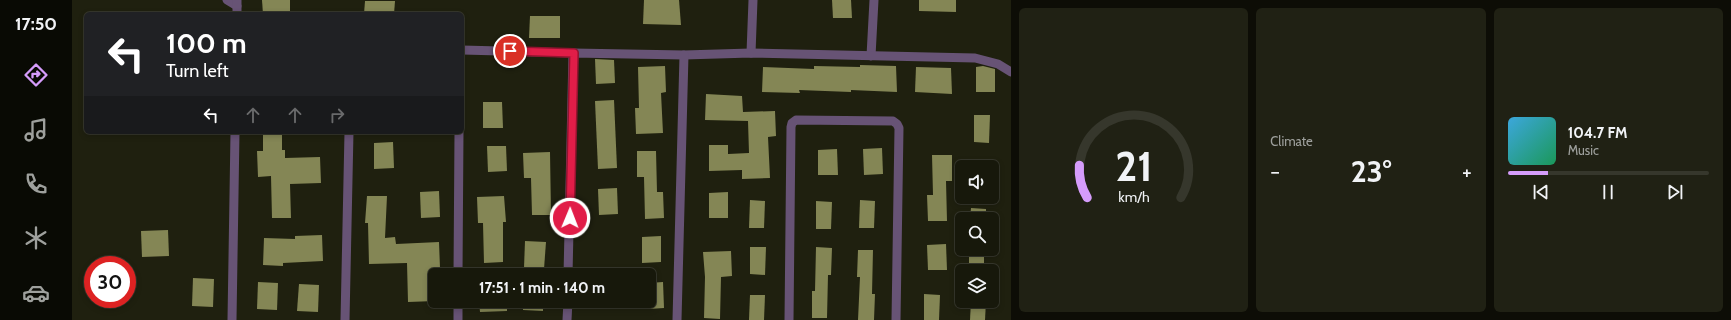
<!DOCTYPE html>
<meta charset="utf-8">
<style>
body{margin:0;font-family:Cabin,sans-serif;background:#202114;color:#f1f3f6;height:100vh;display:flex;flex-direction:column;font-size:15px;white-space:nowrap}
*{box-sizing:border-box;margin:0}
p{font-size:13px;color:#9ea09d}
.icon{flex:none;width:22px;height:22px;fill:none;stroke:currentColor;stroke-width:2;stroke-linecap:round;stroke-linejoin:round}
.map{position:relative;flex:1;overflow:hidden}
.drawer{display:flex;flex-direction:column;gap:8px;padding:8px;background:#0d0d06;width:720px}
.drawer>*{flex:none}
.banner{position:absolute;left:12px;top:12px;width:380px;height:122px;border-radius:6px;box-shadow:0 2px 6px #0003,0 0 0 1px #36372c;background:#202124;color:#fff;overflow:hidden}
.buttons{position:absolute;left:883px;top:160px;display:grid;gap:8px}
.buttons a{display:grid;place-items:center;width:44px;height:44px;border-radius:6px;background:#17180b;box-shadow:0 2px 6px #0003,0 0 0 1px #36372c;font-size:20px}
.speed{position:absolute;left:12px;top:256px;display:flex;gap:8px;font-size:20px;font-weight:700;text-align:center}
.speed>*{display:grid;place-content:center;width:52px;height:52px;border-radius:50%;background:#17180b;box-shadow:0 2px 6px #0003,0 0 0 1px #36372c;line-height:1}
.speed .limit{border:6px solid #d22;background:#fff;color:#111}
.pin{position:absolute;display:grid;place-items:center;width:34px;height:34px;color:#fff;margin:-17px;border:2px solid #fff;border-radius:50%;box-shadow:0 1px 4px #0007}
.me{position:absolute;width:44px;margin:-22px;rotate:1deg;stroke-linejoin:round;filter:drop-shadow(0 0 3px #0008)}
.turn{display:flex;align-items:center;gap:14px;height:84px;padding:0 16px;font-size:18px}
.turn .icon{width:52px;height:52px;stroke-width:2.5}
.turn b{display:block;font-size:28px;line-height:34px}
.lanes{display:flex;align-items:center;height:38px;padding:0 16px;background:#0003;justify-content:center;gap:20px;direction:ltr}
.lanes .off{opacity:.35}
.big{font-size:30px;font-weight:800;line-height:1.1}
.drawer .tile{flex:1;display:flex;flex-direction:column;justify-content:center;gap:6px;min-width:0;padding:0 14px;border-radius:6px;background:#202114}
.drawer .dial{align-items:center;gap:0}
.dial svg{height:104px;overflow:visible;fill:none;stroke:#36372c;stroke-width:7;stroke-linecap:round;text-anchor:middle}
.dial text{fill:#f1f3f6;stroke:none}
.song{display:flex;align-items:center;gap:12px}
.cover{width:48px;height:48px;border-radius:6px;background:linear-gradient(135deg,hsl(200 70% 55%),hsl(150 70% 35%))}
.played{height:4px;border-radius:2px;background:linear-gradient(90deg,#d59cfb 20%,#36372c 20%)}
.keys{display:flex;justify-content:space-around;direction:ltr}
.heat{display:flex;justify-content:space-between;align-items:center;font-size:22px;direction:ltr}
.drawer .tiles{flex:1;display:grid;gap:8px;grid-template-columns:repeat(3,1fr)}
.trip{position:absolute;left:356px;top:268px;width:228px;height:40px;border-radius:6px;background:#17180b;box-shadow:0 2px 6px #0003,0 0 0 1px #36372c;font-weight:800;line-height:40px;text-align:center}
main{display:flex;flex:1;min-height:0}
.tabs{display:flex;flex-direction:column;width:72px;justify-content:space-around;align-items:center;background:#090a04;color:#9ea09d}
.tabs .icon{width:28px;height:28px}
.tabs .selected{color:#d59cfb}
.tabs b{font-size:18px;color:#f1f3f6}
.map>svg:first-child{display:block}
</style>
<main>
<nav class="tabs">
<b>17:50</b>
<svg class="icon selected" aria-label="directions" viewBox="0 0 24 24"><path d="M12 3l9 9-9 9-9-9zM9 14v-3h6M13 9l2 2-2 2"/></svg>
<svg class="icon" aria-label="music" viewBox="0 0 24 24"><path d="M9 18V5l10-2v13"/><circle cx="6" cy="18" r="3"/><circle cx="16" cy="16" r="3"/></svg>
<svg class="icon" aria-label="phone" viewBox="0 0 24 24"><path d="M5 4h4l2 5-3 2q2 4 5 5l2-3 5 2v4C11 20 4 13 5 4z"/></svg>
<svg class="icon" aria-label="climate" viewBox="0 0 24 24"><path d="M12 3v18M4 7l16 10M4 17L20 7"/></svg>
<svg class="icon" aria-label="car" viewBox="0 0 24 24"><path d="M5 17H2v-5l4-1 3-4h7l3 4 3 1v5h-3M9 17h6M6 11h13"/><circle cx="7" cy="17" r="2"/><circle cx="17" cy="17" r="2"/></svg>
</nav>
<div class="map">
<svg width="939" height="320" viewBox="0 0 939 320">
<rect width="100%" height="100%" fill="#1f200f"/>
<!-- building -->
<g fill="#848655">
<polygon points="190,0 218,0 218,14 191,14"/>
<polygon points="572,0 607,0 609,25 571,24"/>
<polygon points="760,0 779,0 780,18 761,18"/>
<polygon points="847,0 884,0 884,12 847,11"/>
<polygon points="293,1 323,1 322,14 292,14"/>
<polygon points="458,16 488,16 488,38 457,38"/>
<polygon points="523,59 542,60 543,83 524,84"/>
<polygon points="788,65 824,66 825,92 779,90 779,92 727,90 728,93 690,92 691,67 742,69 742,66 788,67"/>
<polygon points="593,66 594,92 589,93 591,133 564,134 563,108 567,108 566,67"/>
<polygon points="911,66 923,69 923,92 904,92 904,67"/>
<polygon points="844,67 879,68 880,94 843,92"/>
<polygon points="634,94 670,96 671,112 703,111 704,136 696,137 698,178 670,179 670,170 637,171 637,145 656,145 656,154 677,153 676,121 633,120"/>
<polygon points="542,100 545,168 526,169 523,101"/>
<polygon points="411,102 430,102 431,128 411,128"/>
<polygon points="902,115 918,115 917,143 902,142"/>
<polygon points="191,132 210,132 210,150 213,150 213,158 248,157 249,183 218,184 219,218 200,218 199,176 186,177 185,151 191,151"/>
<polygon points="321,142 322,168 302,169 302,143"/>
<polygon points="415,146 434,146 435,171 416,172"/>
<polygon points="810,148 811,174 792,175 791,149"/>
<polygon points="765,149 766,175 746,175 746,150"/>
<polygon points="565,151 584,151 585,192 591,192 592,218 573,219 572,177 565,177"/>
<polygon points="478,152 479,215 460,215 459,178 452,178 451,153"/>
<polygon points="860,155 880,155 880,181 874,181 875,221 856,221 855,195 861,195"/>
<polygon points="545,188 546,214 527,215 526,189"/>
<polygon points="367,191 368,217 349,218 348,192"/>
<polygon points="656,192 656,218 637,218 637,193"/>
<polygon points="295,196 315,196 313,238 323,237 324,244 367,242 368,268 362,268 363,301 336,302 335,263 297,264 296,223 293,223"/>
<polygon points="432,196 434,222 431,222 431,262 412,263 411,223 406,223 405,197"/>
<polygon points="678,200 693,201 692,228 677,228"/>
<polygon points="788,200 803,201 802,228 787,228"/>
<polygon points="744,201 760,202 759,229 744,229"/>
<polygon points="899,208 914,209 914,219 898,219"/>
<polygon points="96,230 97,256 70,257 69,231"/>
<polygon points="250,235 251,261 211,263 211,266 191,265 192,238 223,239 223,236"/>
<polygon points="589,236 589,262 570,263 570,237"/>
<polygon points="453,241 474,242 472,269 452,268"/>
<polygon points="874,244 875,270 856,270 855,245"/>
<polygon points="678,247 694,247 693,275 678,274"/>
<polygon points="744,247 760,248 759,275 756,275 755,318 740,318 740,291 743,291"/>
<polygon points="786,250 801,250 800,294 803,294 802,320 786,320 788,277 785,277"/>
<polygon points="659,251 660,276 649,277 648,319 632,318 633,277 631,252"/>
<rect x="897" y="254" width="15" height="17"/>
<polygon points="121,278 142,279 141,307 120,306"/>
<polygon points="186,282 206,283 205,310 185,309"/>
<polygon points="591,282 592,308 577,309 577,283"/>
<polygon points="227,284 247,285 246,312 225,311"/>
<polygon points="852,294 868,295 867,320 852,320"/>
<polygon points="678,295 693,295 692,320 677,320"/>
<polygon points="407,301 435,301 435,311 408,312"/>
<polygon points="451,301 471,301 471,311 451,310"/>
<polygon points="899,301 914,301 913,320 898,320"/>
</g>
<g fill="none" stroke-linecap="round" stroke-linejoin="round">
<!-- street -->
<g stroke="#675375" stroke-width="9">
<polyline points="155,0 165,6"/>
<polyline points="165,14 165,0"/>
<polyline points="390,50 501,53"/>
<polyline points="679,53 681,0"/>
<polyline points="799,56 802,0"/>
<polyline points="386,275 387,132"/>
<polyline points="496,275 501,53 612,55 679,53 903,58 926,64 939,72"/>
<polyline points="386,301 386,320"/>
<polyline points="160,320 163,132"/>
<polyline points="273,320 277,132"/>
<polyline points="495,320 496,301"/>
<polyline points="605,320 612,55"/>
<polyline points="717,320 719,127 720,123 724,120 821,121 825,124 827,128 824,320"/>
</g>
</g>
<g fill="none" stroke-linecap="round" stroke-linejoin="round">
<!-- route casing -->
<g stroke="#92132f" stroke-width="10">
<polyline id="route" points="438,51 502,53 498,218"/>
</g>
<!-- route -->
<use href="#route" stroke="#e11d48" stroke-width="7"/>
</g>
</svg>
<div class="buttons">
<a><svg class="icon" aria-label="sound" viewBox="0 0 24 24"><path d="M4 9h4l5-4v14l-5-4H4zM17 9q2 3 0 6"/></svg></a>
<a><svg class="icon" aria-label="search" viewBox="0 0 24 24"><circle cx="10" cy="10" r="6"/><path d="M15 15l6 6"/></svg></a>
<a><svg class="icon" aria-label="layers" viewBox="0 0 24 24"><path d="M12 4l9 5-9 5-9-5zM3 14l9 5 9-5"/></svg></a>
</div>
<div class="speed"><div class="limit">30</div></div>
<div class="pin" style="left:438px;top:51px;background:#d93025"><svg class="icon" aria-label="arrive" viewBox="0 0 24 24"><path d="M6 21V4h12l-3 4 3 4H6"/></svg></div>
<svg class="me" style="left:498px;top:218px" viewBox="-20 -20 40 40"><circle r="17" fill="#e11d48" stroke="#fff" stroke-width="3"/><path d="M0-11L8 9 0 5-8 9z" fill="#fff"/></svg>
<div class="trip">17:51 · 1 min · 140 m</div>
<div class="banner">
<div class="turn"><svg class="icon" aria-label="left" viewBox="0 0 24 24"><path d="M17 20v-9H6M10 6l-5 5 5 5"/></svg><div><b>100 m</b>Turn left</div></div>
<div class="lanes"><svg class="icon" aria-label="left" viewBox="0 0 24 24"><path d="M17 20v-9H6M10 6l-5 5 5 5"/></svg><svg class="icon off" aria-label="ahead" viewBox="0 0 24 24"><path d="M12 20V5M6 11l6-6 6 6"/></svg><svg class="icon off" aria-label="ahead" viewBox="0 0 24 24"><path d="M12 20V5M6 11l6-6 6 6"/></svg><svg class="icon off" aria-label="right" viewBox="0 0 24 24"><path d="M7 20v-9h11M14 6l5 5-5 5"/></svg></div>
</div>
</div>
<section class="drawer">
<div class="tiles">
<div class="tile dial"><svg viewBox="0 0 100 80">
<path d="M14 69A42 42 0 1 1 86 69"/>
<path d="M14 69A42 42 0 0 1 8 44" stroke="#d59cfb"/>
<text x="50" y="56" font-size="32" font-weight="700">21</text>
<text x="50" y="72" font-size="11">km/h</text>
</svg></div>
<div class="tile"><p>Climate</p>
<div class="heat"><a>−</a><b class="big">23°</b><a>+</a></div>
</div>
<div class="tile">
<div class="song"><i class="cover"></i><div><b>104.7 FM</b><p>Music</p></div></div>
<div class="played"></div>
<div class="keys"><svg class="icon" aria-label="previous" viewBox="0 0 24 24"><path d="M18 5L8 12l10 7zM5 5v14"/></svg><svg class="icon" aria-label="pause" viewBox="0 0 24 24"><path d="M8 5v14M16 5v14"/></svg><svg class="icon" aria-label="next" viewBox="0 0 24 24"><path d="M6 5l10 7-10 7zM19 5v14"/></svg></div>
</div>
</div>
</section>
</main>
